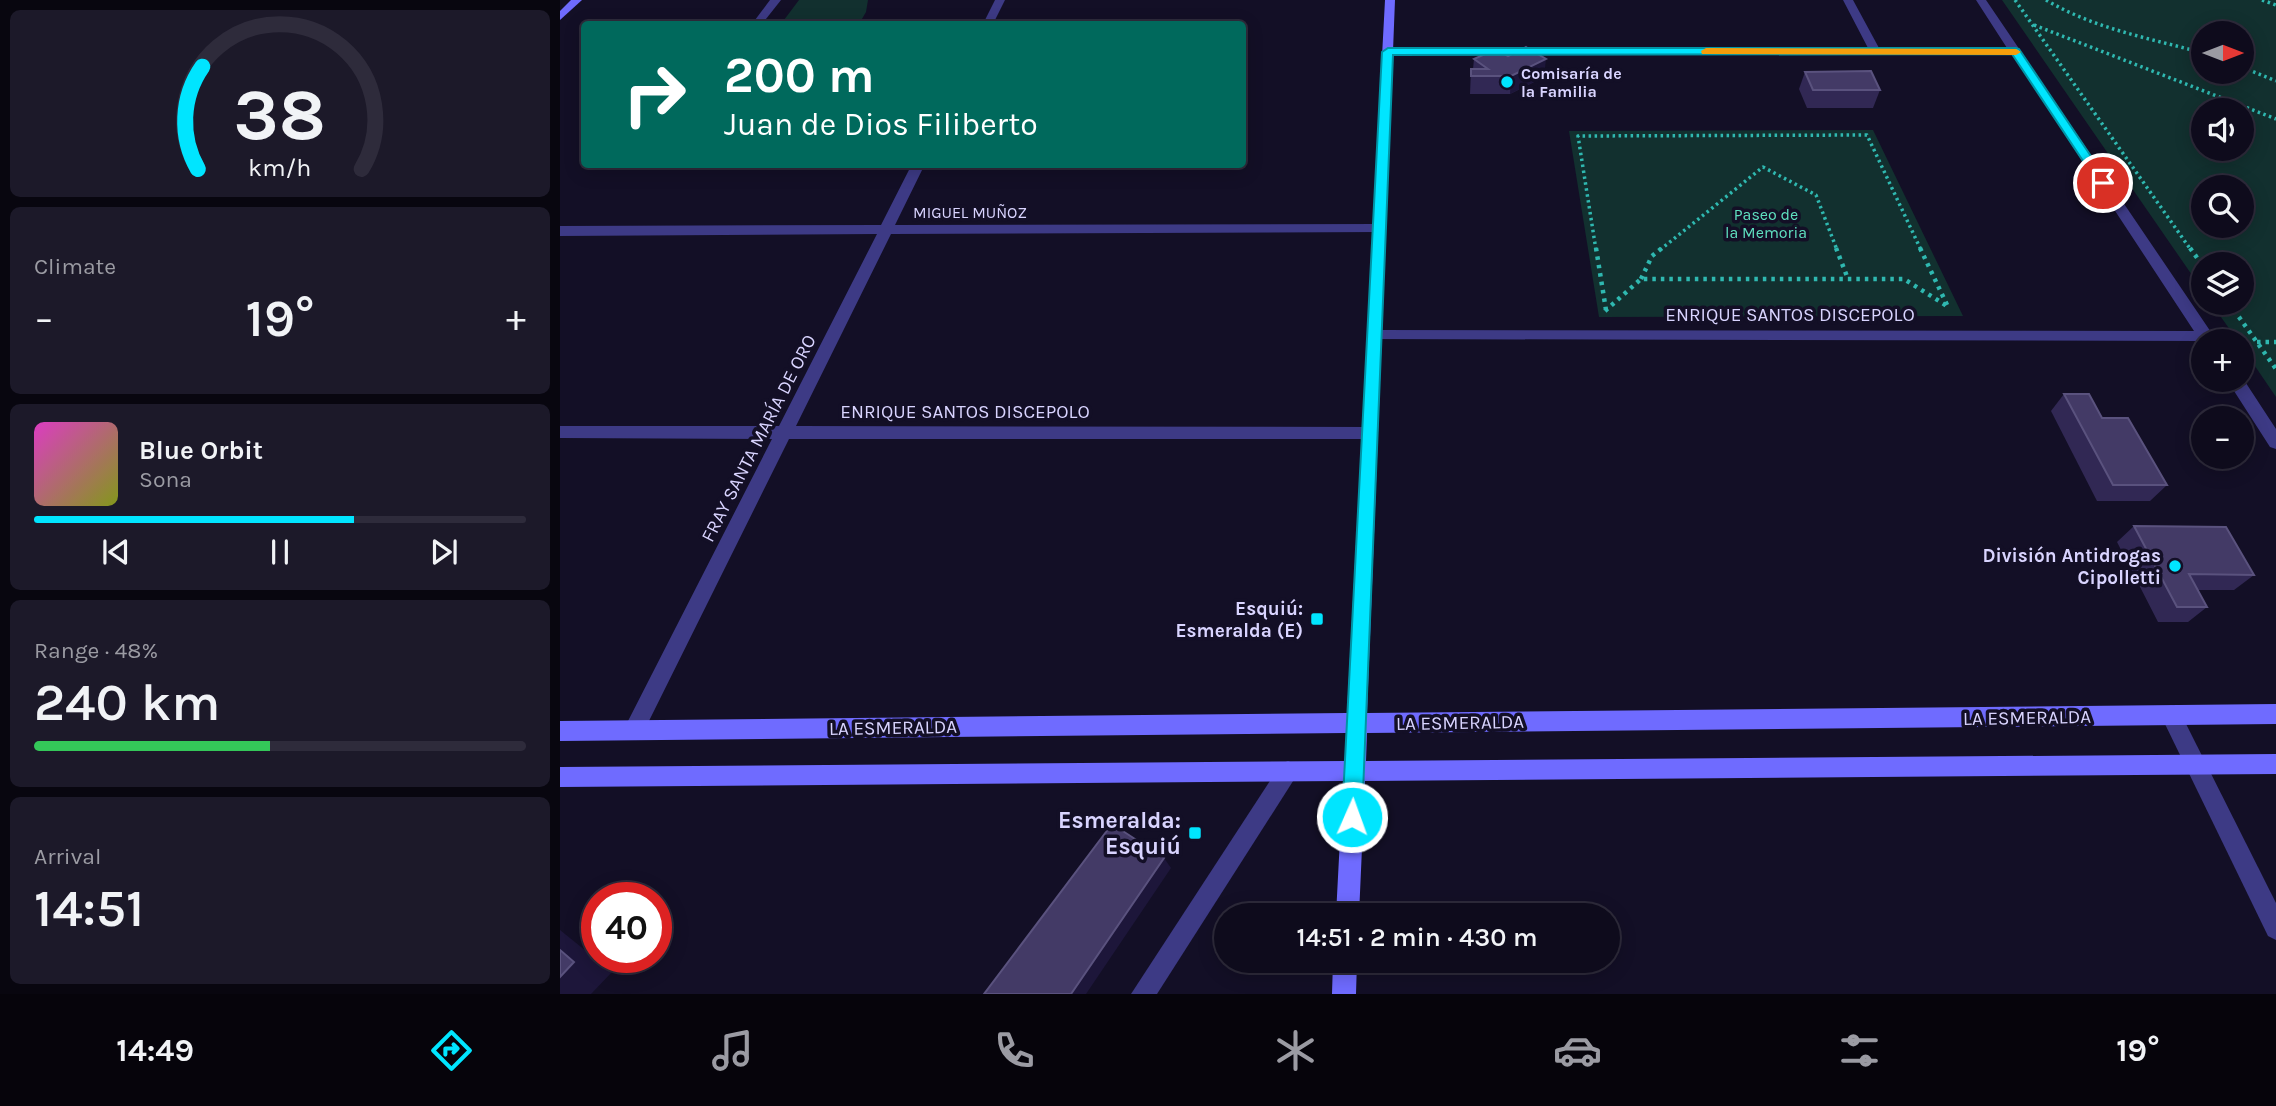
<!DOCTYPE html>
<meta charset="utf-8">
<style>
body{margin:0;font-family:Karla,sans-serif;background:#1c1929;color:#f1f3f6;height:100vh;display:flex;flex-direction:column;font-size:26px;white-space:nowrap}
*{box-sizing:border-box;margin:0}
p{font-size:23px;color:#9b9ba3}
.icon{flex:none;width:38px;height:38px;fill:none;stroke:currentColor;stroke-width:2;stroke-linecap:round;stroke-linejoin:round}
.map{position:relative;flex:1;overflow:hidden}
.side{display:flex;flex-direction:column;gap:10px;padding:10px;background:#08060f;width:560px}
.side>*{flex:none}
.hud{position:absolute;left:21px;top:21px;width:665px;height:147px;border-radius:7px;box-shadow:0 4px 18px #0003,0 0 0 2px #2e2b3b;background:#00695c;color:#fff;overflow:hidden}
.needle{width:46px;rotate:90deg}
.buttons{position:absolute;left:1631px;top:21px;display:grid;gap:14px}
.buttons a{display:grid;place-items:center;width:63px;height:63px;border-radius:50%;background:#0e0b1c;box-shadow:0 4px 18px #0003,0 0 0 2px #2e2b3b;font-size:35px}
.speed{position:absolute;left:21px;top:882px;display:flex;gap:14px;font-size:35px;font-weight:700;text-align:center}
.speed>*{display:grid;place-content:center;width:91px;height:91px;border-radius:50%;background:#0e0b1c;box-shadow:0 4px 18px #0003,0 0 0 2px #2e2b3b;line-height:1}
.speed .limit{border:10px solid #d22;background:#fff;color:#111}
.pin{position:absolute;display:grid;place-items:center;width:60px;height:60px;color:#fff;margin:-30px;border:4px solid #fff;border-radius:50%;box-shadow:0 2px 7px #0007}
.me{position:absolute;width:77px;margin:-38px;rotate:2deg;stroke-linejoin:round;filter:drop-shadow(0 0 5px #0008)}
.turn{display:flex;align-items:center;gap:24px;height:147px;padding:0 28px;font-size:32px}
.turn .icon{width:91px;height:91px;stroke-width:2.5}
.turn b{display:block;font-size:49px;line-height:60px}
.big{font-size:52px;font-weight:600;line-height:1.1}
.side .tile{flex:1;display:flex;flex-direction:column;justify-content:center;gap:10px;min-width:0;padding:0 24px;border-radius:10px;background:#1c1929}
.side .dial{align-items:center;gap:0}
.dial svg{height:182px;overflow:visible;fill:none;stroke:#2e2b3b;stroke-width:7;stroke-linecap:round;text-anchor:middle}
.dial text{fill:#f1f3f6;stroke:none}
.song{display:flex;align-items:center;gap:21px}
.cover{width:84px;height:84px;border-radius:10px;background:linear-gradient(135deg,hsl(310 70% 55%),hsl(70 70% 35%))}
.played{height:7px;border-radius:4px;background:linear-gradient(90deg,#00e5ff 65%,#2e2b3b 65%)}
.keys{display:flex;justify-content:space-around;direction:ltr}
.heat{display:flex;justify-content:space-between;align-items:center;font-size:38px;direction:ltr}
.charge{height:10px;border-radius:5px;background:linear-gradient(90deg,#34c759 48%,#2e2b3b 0)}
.trip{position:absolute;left:654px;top:903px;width:406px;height:70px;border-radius:35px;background:#0e0b1c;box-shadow:0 4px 18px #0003,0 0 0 2px #2e2b3b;font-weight:600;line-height:70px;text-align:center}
.tabs{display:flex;height:112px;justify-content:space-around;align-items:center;background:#06040b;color:#9b9ba3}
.tabs .icon{width:49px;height:49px}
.tabs .current{color:#00e5ff}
.tabs b{font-size:32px;color:#f1f3f6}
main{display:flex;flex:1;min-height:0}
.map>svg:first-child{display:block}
</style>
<main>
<section class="side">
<div class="tile dial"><svg viewBox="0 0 100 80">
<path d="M14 69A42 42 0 1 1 86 69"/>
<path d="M14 69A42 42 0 0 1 16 24" stroke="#00e5ff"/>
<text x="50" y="56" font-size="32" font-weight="700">38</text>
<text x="50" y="72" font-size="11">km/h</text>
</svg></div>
<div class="tile"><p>Climate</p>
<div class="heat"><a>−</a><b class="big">19°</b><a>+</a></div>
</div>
<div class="tile">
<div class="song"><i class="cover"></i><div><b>Blue Orbit</b><p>Sona</p></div></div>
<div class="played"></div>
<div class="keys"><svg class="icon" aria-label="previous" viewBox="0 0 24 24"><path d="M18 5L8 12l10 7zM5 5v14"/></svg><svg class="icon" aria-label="pause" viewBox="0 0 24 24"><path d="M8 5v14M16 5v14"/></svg><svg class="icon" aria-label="next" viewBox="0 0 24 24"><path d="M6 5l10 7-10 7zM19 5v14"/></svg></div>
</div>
<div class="tile"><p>Range · 48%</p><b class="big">240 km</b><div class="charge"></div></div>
<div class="tile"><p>Arrival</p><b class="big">14:51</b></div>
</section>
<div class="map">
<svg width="1716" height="994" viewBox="0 0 1716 994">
<rect width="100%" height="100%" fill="#130f26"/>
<!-- green -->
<g fill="#12302f" fill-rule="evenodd">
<polygon points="239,0 308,0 306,12 299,24 221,24"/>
<path d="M1442,0H1716V397L1682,347V341H1678L1651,303H1682V264H1643V291ZM1643,33H1682V72H1643ZM1643,110H1682V149H1643ZM1643,187H1682V226H1643Z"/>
<polygon points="1313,130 1403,316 1039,317 1009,131"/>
</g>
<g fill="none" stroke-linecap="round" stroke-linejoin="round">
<!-- path-far1 -->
<g stroke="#2fb8b0" stroke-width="3.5" stroke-dasharray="2.5 3.5" stroke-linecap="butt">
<polyline points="1455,0 1631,250"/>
<path d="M1486,0C1535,29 1589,38 1643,53"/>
<polyline points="1702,0 1716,5"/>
<polyline points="1474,25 1716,119"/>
<polyline points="1682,67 1716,81"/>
<polyline points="1036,250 1018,136 1307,135 1361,250"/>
<polyline points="1100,250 1203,167 1256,195 1277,250"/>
</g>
<!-- path -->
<g stroke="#2fb8b0" stroke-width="4.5" stroke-dasharray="3.5 5" stroke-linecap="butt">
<polyline points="1036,248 1046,310"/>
<polyline points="1276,248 1288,279"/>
<polyline points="1360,248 1388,307"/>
<polyline points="1630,248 1643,266"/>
<polyline points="1081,279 1092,256 1102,248"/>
<polyline points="1669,303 1716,369"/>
<polyline points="1045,311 1081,279 1344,279 1387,306"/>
<polyline points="1697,342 1716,342"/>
</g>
<!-- street -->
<g fill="#3d3a85" fill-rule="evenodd">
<polygon points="210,0 221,0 202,24 192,24"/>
<polygon points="435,0 445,0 433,24 423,24"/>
<polygon points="1283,0 1293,0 1319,48 1447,48 1416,0 1426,0 1657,341 1643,341 1643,344 1641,341 810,339 807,335 815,330 1634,331 1452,54 828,55 822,52 828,49 1308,48"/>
<polygon points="352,164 365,164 335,225 820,224 827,228 820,232 331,234 236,426 810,427 816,428 818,433 816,438 810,439 229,439 81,737 74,740 67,737 64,730 67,723 212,439 0,438 0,426 219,426 317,234 0,236 0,226 321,225"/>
<polygon points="1682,377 1716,429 1716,449 1710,447 1667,380 1682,380"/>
<polygon points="1611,705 1618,708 1716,903 1716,940 1708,936 1604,722 1601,715 1604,708"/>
<polygon points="728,761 735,764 739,771 735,778 597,994 571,994 721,764"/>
</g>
<!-- secondary -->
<g fill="#6f6bff" fill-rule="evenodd">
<polygon points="11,0 22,0 0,20 0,11"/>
<polygon points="825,0 835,0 807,713 1716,704 1716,724 807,733 806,761 1716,754 1716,774 805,781 799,915 776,915 783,781 0,787 0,767 785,761 786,733 0,741 0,721 787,713"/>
<polygon points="773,961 797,961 796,994 772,994"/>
</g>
</g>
<!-- wall -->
<g fill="#312854">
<polygon points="914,59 984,77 950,94 910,94 911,69 913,69"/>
<polygon points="1245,72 1320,90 1313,108 1247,108 1239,89"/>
<polygon points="1504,394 1542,418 1607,485 1590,501 1537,501 1491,411"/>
<polygon points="1574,526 1694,575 1674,590 1638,590 1647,607 1628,622 1598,622 1557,542"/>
</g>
<!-- shaded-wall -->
<g fill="#1d163a">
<polygon points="986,59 984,77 950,94 951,76"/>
<polygon points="604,858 611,868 526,994 511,994"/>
<polygon points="0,930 52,972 31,994 0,994"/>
</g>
<!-- building -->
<g fill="#433a66" stroke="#5a527e" stroke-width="2">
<polygon points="966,47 986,59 951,76 911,76 911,69 928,69 914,59 936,49 948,56"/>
<polygon points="1311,71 1320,90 1253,90 1245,72"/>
<polygon points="1504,394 1529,394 1542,418 1568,418 1607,485 1553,485"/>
<polygon points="1574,526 1666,527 1694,575 1629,574 1647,607 1617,607"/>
<polygon points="552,824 604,858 511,994 424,994"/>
<polygon points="0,950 14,962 0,977"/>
</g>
<!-- route -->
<polygon fill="#00e5ff" stroke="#0095a6" stroke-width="2" points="828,48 1456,48 1459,49 1549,183 1543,186 1539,185 1452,54 833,55 802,817 799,824 792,827 785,824 782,817 822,52"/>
<!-- slow -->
<polygon fill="#f59e0b" points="1146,48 1456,49 1461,52 1456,55 1142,54 1141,51"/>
<!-- markers -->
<g fill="#00e5ff" stroke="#130f26" stroke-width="2.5">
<circle cx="947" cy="82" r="7"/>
<circle cx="1615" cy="566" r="7"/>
<rect x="750" y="612" width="14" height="14" rx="3.5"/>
<rect x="628" y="826" width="14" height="14" rx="3.5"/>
</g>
<g text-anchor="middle" stroke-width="7" stroke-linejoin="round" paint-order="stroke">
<!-- far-poi labels -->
<g font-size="16" font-weight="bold" fill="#d9d4ff" stroke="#130f26" text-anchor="start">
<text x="961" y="79">Comisaría de<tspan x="961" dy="18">la Familia</tspan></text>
</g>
<!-- far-street labels -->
<g font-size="16" fill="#d9d4ff" stroke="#130f26">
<text x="410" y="218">MIGUEL MUÑOZ</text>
</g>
<!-- far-park labels -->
<g font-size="16" fill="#5fe0c0" stroke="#130f26">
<text x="1206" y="220">Paseo de<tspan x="1206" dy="18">la Memoria</tspan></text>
</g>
<!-- street labels -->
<g font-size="19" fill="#d9d4ff" stroke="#130f26">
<text x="1230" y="321">ENRIQUE SANTOS DISCEPOLO</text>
<text x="405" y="418">ENRIQUE SANTOS DISCEPOLO</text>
<text transform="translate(198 438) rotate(-63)" y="7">FRAY SANTA MARÍA DE ORO</text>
<text transform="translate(1467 717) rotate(-1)" y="7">LA ESMERALDA</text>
<text transform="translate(900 722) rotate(-1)" y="7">LA ESMERALDA</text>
<text transform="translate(333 727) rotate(-1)" y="7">LA ESMERALDA</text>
</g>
<!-- poi labels -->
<g font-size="19" font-weight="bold" fill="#d9d4ff" stroke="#130f26" text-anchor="end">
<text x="1601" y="562">División Antidrogas<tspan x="1601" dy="22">Cipolletti</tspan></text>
<text x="743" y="615">Esquiú:<tspan x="743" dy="22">Esmeralda (E)</tspan></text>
</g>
<!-- near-poi labels -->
<g font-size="23" font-weight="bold" fill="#d9d4ff" stroke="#130f26" text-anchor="end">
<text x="621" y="828">Esmeralda:<tspan x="621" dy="26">Esquiú</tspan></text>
</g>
</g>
</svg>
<div class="buttons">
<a><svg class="needle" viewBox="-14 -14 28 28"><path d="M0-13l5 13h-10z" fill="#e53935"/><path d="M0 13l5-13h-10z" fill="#9b9ba3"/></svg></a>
<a><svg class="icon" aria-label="sound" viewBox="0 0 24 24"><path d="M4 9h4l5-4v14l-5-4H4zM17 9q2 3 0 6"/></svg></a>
<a><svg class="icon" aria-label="search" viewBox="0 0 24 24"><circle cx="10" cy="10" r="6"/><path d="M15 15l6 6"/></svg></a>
<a><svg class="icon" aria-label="layers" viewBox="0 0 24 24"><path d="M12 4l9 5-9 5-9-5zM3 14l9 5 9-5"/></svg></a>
<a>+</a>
<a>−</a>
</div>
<div class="speed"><div class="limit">40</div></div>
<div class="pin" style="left:1543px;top:183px;background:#d93025"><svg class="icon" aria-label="arrive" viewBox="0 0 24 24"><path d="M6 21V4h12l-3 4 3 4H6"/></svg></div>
<svg class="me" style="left:792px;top:817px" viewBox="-20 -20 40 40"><circle r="17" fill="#00e5ff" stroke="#fff" stroke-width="3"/><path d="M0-11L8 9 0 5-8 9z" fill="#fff"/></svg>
<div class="trip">14:51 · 2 min · 430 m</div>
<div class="hud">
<div class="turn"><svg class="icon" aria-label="right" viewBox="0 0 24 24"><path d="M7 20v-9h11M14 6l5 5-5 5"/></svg><div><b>200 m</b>Juan de Dios Filiberto</div></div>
</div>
</div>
</main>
<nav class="tabs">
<b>14:49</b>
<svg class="icon current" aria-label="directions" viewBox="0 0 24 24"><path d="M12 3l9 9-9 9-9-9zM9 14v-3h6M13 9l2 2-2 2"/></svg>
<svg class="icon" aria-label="music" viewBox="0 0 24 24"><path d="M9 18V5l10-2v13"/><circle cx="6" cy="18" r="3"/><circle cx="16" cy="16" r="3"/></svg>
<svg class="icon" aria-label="phone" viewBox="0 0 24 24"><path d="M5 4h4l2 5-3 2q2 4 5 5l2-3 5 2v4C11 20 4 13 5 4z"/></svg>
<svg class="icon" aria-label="climate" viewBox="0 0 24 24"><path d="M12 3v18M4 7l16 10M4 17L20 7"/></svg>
<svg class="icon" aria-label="car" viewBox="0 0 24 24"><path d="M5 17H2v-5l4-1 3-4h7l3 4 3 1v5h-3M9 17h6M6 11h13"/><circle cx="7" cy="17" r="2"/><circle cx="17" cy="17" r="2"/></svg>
<svg class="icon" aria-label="filters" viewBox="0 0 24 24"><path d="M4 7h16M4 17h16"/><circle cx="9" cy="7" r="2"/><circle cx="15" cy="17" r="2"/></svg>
<b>19°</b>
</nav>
